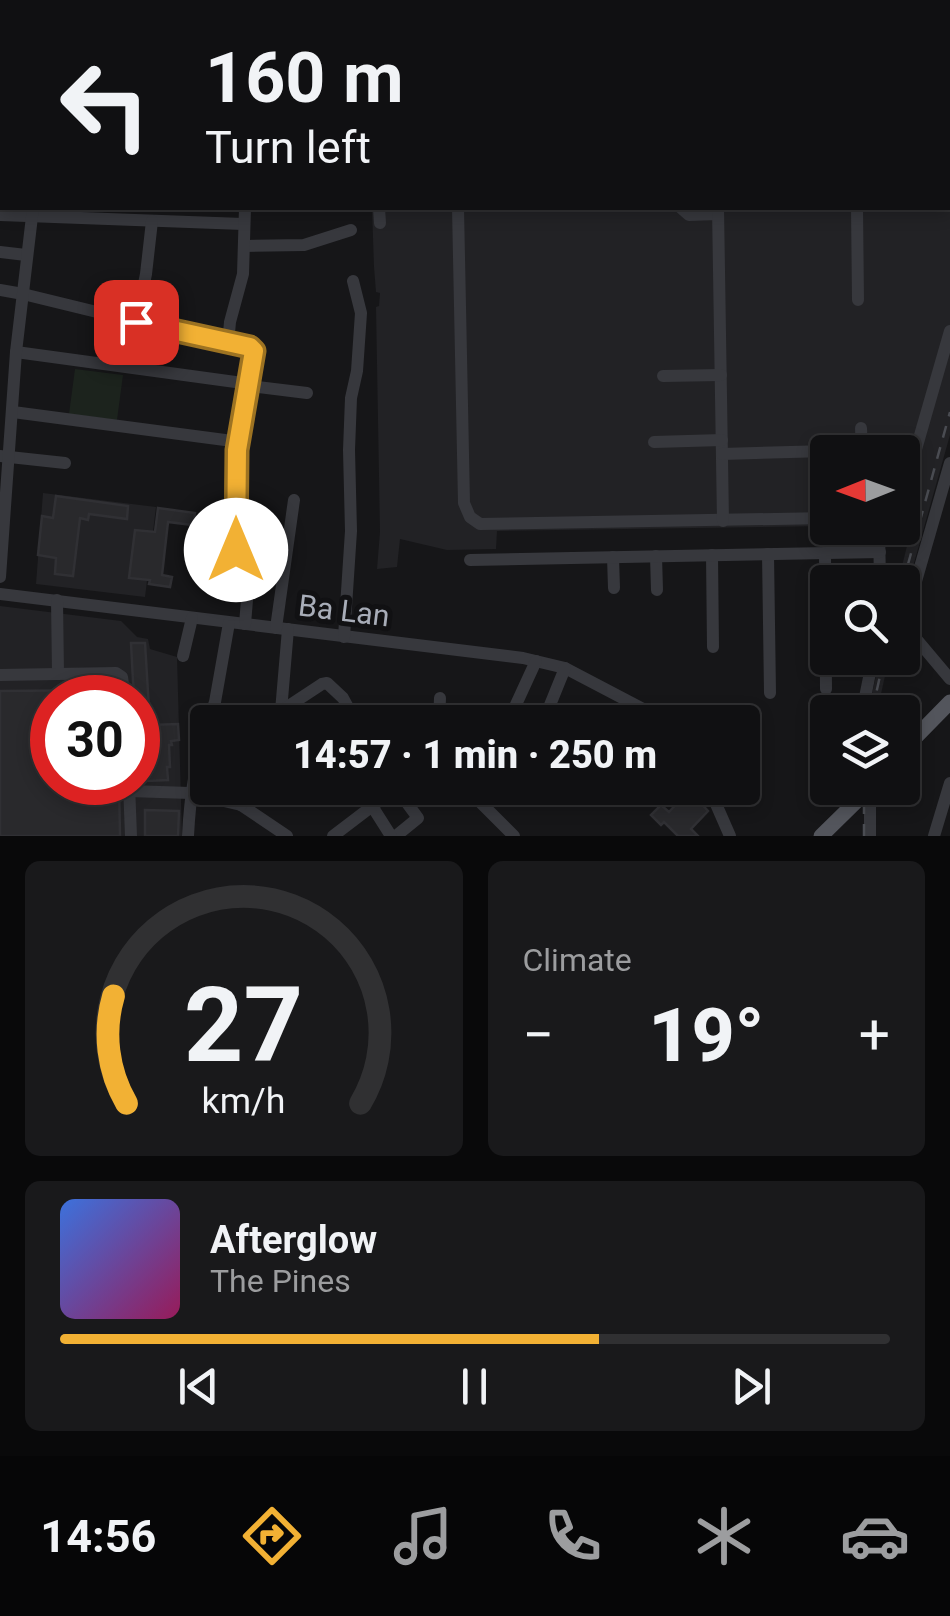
<!DOCTYPE html>
<meta charset="utf-8">
<style>
body{margin:0;font-family:Roboto,sans-serif;background:#19191b;color:#f1f3f6;height:100vh;display:flex;flex-direction:column;font-size:38px;white-space:nowrap}
*{box-sizing:border-box;margin:0}
p{font-size:32px;color:#9c9d9f}
.icon{flex:none;width:55px;height:55px;fill:none;stroke:currentColor;stroke-width:2;stroke-linecap:round;stroke-linejoin:round}
.map{position:relative;height:836px;overflow:hidden}
.sheet{display:flex;flex-direction:column;gap:25px;padding:25px;background:#09090a;flex:1}
.sheet>*{flex:none}
.hud{position:absolute;left:0px;top:0px;width:950px;height:210px;box-shadow:0 5px 15px #0003,0 0 0 2px #303032;background:#101012;color:#f1f3f6;overflow:hidden}
.needle{width:65px;rotate:269deg}
.controls{position:absolute;left:810px;top:435px;display:grid;gap:20px}
.controls a{display:grid;place-items:center;width:110px;height:110px;border-radius:10px;background:#101012;box-shadow:0 5px 15px #0003,0 0 0 2px #303032;font-size:50px}
.speed{position:absolute;left:30px;top:675px;display:flex;gap:20px;font-size:50px;font-weight:700;text-align:center}
.speed>*{display:grid;place-content:center;width:130px;height:130px;border-radius:50%;background:#101012;box-shadow:0 5px 15px #0003,0 0 0 2px #303032;line-height:1}
.speed .limit{border:15px solid #d22;background:#fff;color:#111}
.pin{position:absolute;display:grid;place-items:center;width:85px;height:85px;color:#fff;margin:-42px;border-radius:20px;box-shadow:0 5px 15px #0006}
.me{position:absolute;width:110px;margin:-55px;rotate:0deg;stroke-linejoin:round;filter:drop-shadow(0 0 8px #0008)}
.turn{display:flex;align-items:center;gap:35px;height:210px;padding:0 40px;font-size:45px}
.turn .icon{width:130px;height:130px;stroke-width:2.5}
.turn b{display:block;font-size:70px;line-height:85px}
.big{font-size:75px;font-weight:800;line-height:1.1}
.sheet .card{flex:1;display:flex;flex-direction:column;justify-content:center;gap:15px;min-width:0;padding:0 35px;border-radius:15px;background:#19191b}
.sheet .dial{align-items:center;gap:0}
.dial svg{height:260px;overflow:visible;fill:none;stroke:#303032;stroke-width:7;stroke-linecap:round;text-anchor:middle}
.dial text{fill:#f1f3f6;stroke:none}
.song{display:flex;align-items:center;gap:30px}
.cover{width:120px;height:120px;border-radius:15px;background:linear-gradient(135deg,hsl(220 70% 55%),hsl(330 70% 35%))}
.played{height:10px;border-radius:5px;background:linear-gradient(90deg,#f2b134 65%,#303032 65%)}
.keys{display:flex;justify-content:space-around;direction:ltr}
.heat{display:flex;justify-content:space-between;align-items:center;font-size:55px;direction:ltr}
.sheet .tiles{flex:1;display:grid;gap:25px;grid-template-columns:1fr 1fr}
.card:last-child{grid-column:span 2}
.trip{position:absolute;left:190px;top:705px;width:570px;height:100px;border-radius:10px;background:#101012;box-shadow:0 5px 15px #0003,0 0 0 2px #303032;font-weight:800;line-height:100px;text-align:center}
.menu{display:flex;height:160px;justify-content:space-around;align-items:center;background:#060607;color:#9c9d9f}
.menu .icon{width:70px;height:70px}
.menu .selected{color:#f2b134}
.menu b{font-size:45px;color:#f1f3f6}
.map>svg:first-child{display:block}
</style>
<div class="map">
<svg width="950" height="836" viewBox="0 0 950 836">
<rect width="100%" height="100%" fill="#161618"/>
<!-- built -->
<g fill="#222225" fill-rule="evenodd">
<polygon points="367,0 950,0 950,435 903,602 902,582 898,582 912,526 903,525 902,452 828,452 827,526 497,531 496,549 447,550 400,539 397,567 377,569 380,532 376,307 379,306 380,293 376,292 374,267 372,208 948,208 948,2 367,2"/>
<polygon points="43,493 156,507 145,597 36,584"/>
<path d="M0,606L121,621L137,637L148,639L150,649L177,657L182,836H0ZM52,698H138V782H52Z"/>
<polygon points="880,658 889,658 877,712 868,712"/>
</g>
<!-- green -->
<polygon fill="#1c231d" points="75,369 123,375 117,420 69,414"/>
<!-- building -->
<g fill="#29292c" stroke="#303034" stroke-width="2.5">
<polygon points="56,496 128,506 127,519 89,514 88,520 80,518 73,576 55,574 56,558 38,555 42,516 53,518"/>
<polygon points="158,508 195,513 193,525 168,522 162,575 172,577 170,587 149,584 150,580 129,578 135,530 155,532"/>
<polygon points="131,643 145,643 150,725 178,724 179,740 171,741 172,745 169,745 170,767 167,767 168,780 147,781 147,769 138,769 138,690 134,690 133,681"/>
<polygon points="114,690 115,698 52,698 52,782 119,782 120,836 0,836 0,691"/>
<polygon points="689,790 708,811 691,829 698,836 678,836 664,822 661,825 651,815 661,805 669,812"/>
<polygon points="145,810 179,811 178,836 145,836"/>
</g>
<g fill="none" stroke-linecap="round" stroke-linejoin="round">
<!-- minor -->
<g stroke="#37383d" stroke-width="12">
<polyline points="454,0 454,2"/>
<polyline points="714,0 715,2"/>
<polyline points="780,0 780,2"/>
<polyline points="928,0 928,2"/>
<polyline points="0,52 2,52"/>
<polyline points="948,85 950,85"/>
<polyline points="0,107 2,107"/>
<polyline points="948,125 950,124"/>
<polyline points="0,158 2,158"/>
<polyline points="379,208 380,223"/>
<polyline points="458,208 464,503 470,517 480,524 828,518"/>
<polyline points="681,208 689,215 718,214"/>
<polyline points="718,208 723,521"/>
<polyline points="857,208 858,300"/>
<polyline points="0,215 243,224"/>
<polyline points="244,246 304,245 351,230"/>
<polyline points="0,252 26,255"/>
<polyline points="0,290 23,294 228,344"/>
<polyline points="136,323 146,274 152,221"/>
<polyline points="16,352 250,384"/>
<polyline points="663,376 721,375"/>
<polyline points="250,386 307,393"/>
<polyline points="13,412 240,442"/>
<polyline points="861,428 862,452"/>
<polyline points="654,442 722,440"/>
<polyline points="722,454 828,451"/>
<polyline points="0,456 65,463"/>
<polyline points="902,498 950,331"/>
<polyline points="879,528 880,582"/>
<polyline points="825,553 826,689"/>
<polyline points="768,554 770,693"/>
<polyline points="712,555 713,647"/>
<polyline points="656,556 657,590"/>
<polyline points="613,557 614,588"/>
<polyline points="470,560 880,552"/>
<polyline points="0,577 16,352 33,208"/>
<polyline points="0,594 523,658 565,668 668,722"/>
<polyline points="57,600 58,673"/>
<polyline points="902,622 950,679"/>
<polyline points="904,623 950,463"/>
<polyline points="245,624 250,564 247,557 236,549 237,450 254,355 250,347 228,344 230,322 243,274 245,208"/>
<polyline points="276,628 294,500"/>
<polyline points="288,629 281,711 290,722"/>
<polyline points="344,637 351,531 349,450 351,398 357,371 361,313 353,281"/>
<polyline points="183,656 192,618"/>
<polyline points="0,675 116,673 122,677 125,698"/>
<polyline points="281,711 322,684 327,683 343,698 356,722"/>
<polyline points="862,712 873,658"/>
<polyline points="208,722 215,702 229,623"/>
<polyline points="439,722 440,698"/>
<polyline points="508,722 536,661"/>
<polyline points="547,722 548,710 565,668"/>
<polyline points="129,784 131,836"/>
<polyline points="396,788 418,818 396,836"/>
<polyline points="466,788 514,836"/>
<polyline points="647,788 649,789"/>
<polyline points="709,788 730,836"/>
<polyline points="129,791 190,793 241,805 287,836"/>
<polyline points="409,803 432,788"/>
<polyline points="241,805 251,788"/>
<polyline points="372,806 391,836"/>
<path d="M188,836C190,796 195,763 208,724"/>
<polyline points="333,836 396,788"/>
<polyline points="870,836 870,788"/>
<polyline points="934,836 950,783"/>
</g>
<!-- major -->
<g stroke="#53555c" stroke-width="15">
<polyline points="902,751 950,702"/>
<polyline points="821,836 870,788"/>
</g>
<!-- rail -->
<g stroke="#4a4c52" stroke-width="2.5" stroke-dasharray="12 10" stroke-linecap="butt">
<polyline points="902,586 950,412"/>
<polyline points="872,712 884,658"/>
<polyline points="864,836 864,788"/>
</g>
</g>
<g fill="none" stroke-linecap="round" stroke-linejoin="round">
<!-- route casing -->
<g stroke="#9d7322" stroke-width="25">
<polyline id="route" points="136,322 250,347 254,351 237,450 236,550"/>
</g>
<!-- route -->
<use href="#route" stroke="#f2b134" stroke-width="18"/>
</g>
<g text-anchor="middle" stroke-width="10" stroke-linejoin="round" paint-order="stroke">
<!-- street labels -->
<g font-size="30" fill="#a8adb8" stroke="#111113">
<text transform="translate(344 611) rotate(7)" y="10">Ba Lan</text>
</g>
</g>
</svg>
<div class="controls">
<a><svg class="needle" viewBox="-14 -14 28 28"><path d="M0-13l5 13h-10z" fill="#e53935"/><path d="M0 13l5-13h-10z" fill="#9c9d9f"/></svg></a>
<a><svg class="icon" aria-label="search" viewBox="0 0 24 24"><circle cx="10" cy="10" r="6"/><path d="M15 15l6 6"/></svg></a>
<a><svg class="icon" aria-label="layers" viewBox="0 0 24 24"><path d="M12 4l9 5-9 5-9-5zM3 14l9 5 9-5"/></svg></a>
</div>
<div class="speed"><div class="limit">30</div></div>
<div class="pin" style="left:136px;top:322px;background:#d93025"><svg class="icon" aria-label="arrive" viewBox="0 0 24 24"><path d="M6 21V4h12l-3 4 3 4H6"/></svg></div>
<svg class="me" style="left:236px;top:550px" viewBox="-20 -20 40 40"><circle r="19" fill="#fff"/><path d="M0-13L10 11 0 6-10 11z" fill="#f2b134"/></svg>
<div class="trip">14:57 · 1 min · 250 m</div>
<div class="hud">
<div class="turn"><svg class="icon" aria-label="left" viewBox="0 0 24 24"><path d="M17 20v-9H6M10 6l-5 5 5 5"/></svg><div><b>160 m</b>Turn left</div></div>
</div>
</div>
<section class="sheet">
<div class="tiles">
<div class="card dial"><svg viewBox="0 0 100 80">
<path d="M14 69A42 42 0 1 1 86 69"/>
<path d="M14 69A42 42 0 0 1 10 36" stroke="#f2b134"/>
<text x="50" y="56" font-size="32" font-weight="700">27</text>
<text x="50" y="72" font-size="11">km/h</text>
</svg></div>
<div class="card"><p>Climate</p>
<div class="heat"><a>−</a><b class="big">19°</b><a>+</a></div>
</div>
<div class="card">
<div class="song"><i class="cover"></i><div><b>Afterglow</b><p>The Pines</p></div></div>
<div class="played"></div>
<div class="keys"><svg class="icon" aria-label="previous" viewBox="0 0 24 24"><path d="M18 5L8 12l10 7zM5 5v14"/></svg><svg class="icon" aria-label="pause" viewBox="0 0 24 24"><path d="M8 5v14M16 5v14"/></svg><svg class="icon" aria-label="next" viewBox="0 0 24 24"><path d="M6 5l10 7-10 7zM19 5v14"/></svg></div>
</div>
</div>
</section>
<nav class="menu">
<b>14:56</b>
<svg class="icon selected" aria-label="directions" viewBox="0 0 24 24"><path d="M12 3l9 9-9 9-9-9zM9 14v-3h6M13 9l2 2-2 2"/></svg>
<svg class="icon" aria-label="music" viewBox="0 0 24 24"><path d="M9 18V5l10-2v13"/><circle cx="6" cy="18" r="3"/><circle cx="16" cy="16" r="3"/></svg>
<svg class="icon" aria-label="phone" viewBox="0 0 24 24"><path d="M5 4h4l2 5-3 2q2 4 5 5l2-3 5 2v4C11 20 4 13 5 4z"/></svg>
<svg class="icon" aria-label="climate" viewBox="0 0 24 24"><path d="M12 3v18M4 7l16 10M4 17L20 7"/></svg>
<svg class="icon" aria-label="car" viewBox="0 0 24 24"><path d="M5 17H2v-5l4-1 3-4h7l3 4 3 1v5h-3M9 17h6M6 11h13"/><circle cx="7" cy="17" r="2"/><circle cx="17" cy="17" r="2"/></svg>
</nav>
